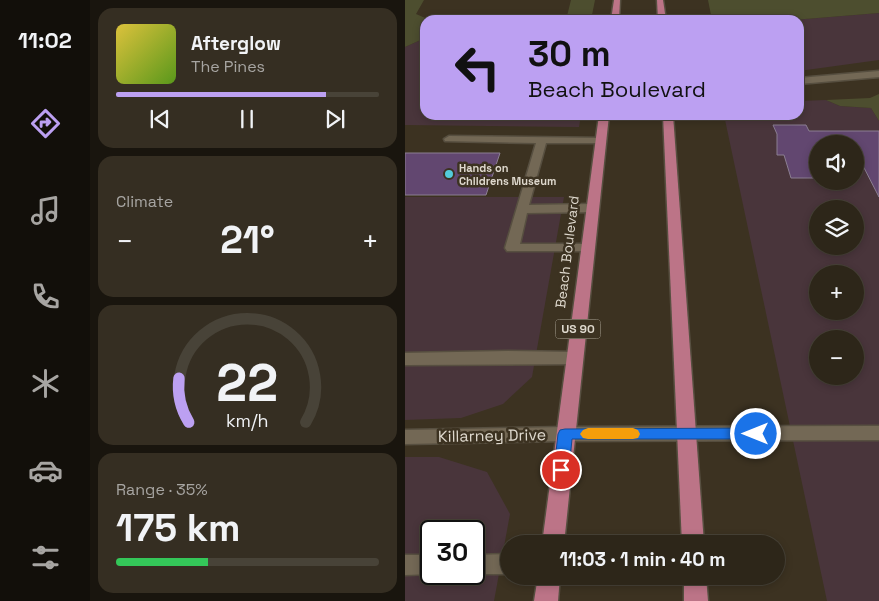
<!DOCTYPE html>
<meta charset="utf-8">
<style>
body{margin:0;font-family:"Space Grotesk",sans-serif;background:#352e22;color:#f1f3f6;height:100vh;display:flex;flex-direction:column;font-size:19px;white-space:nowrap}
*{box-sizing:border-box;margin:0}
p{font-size:16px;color:#a7a5a2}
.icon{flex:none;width:28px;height:28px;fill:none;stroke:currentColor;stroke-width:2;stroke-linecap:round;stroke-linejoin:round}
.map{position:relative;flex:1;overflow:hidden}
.panel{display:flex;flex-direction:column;gap:8px;padding:8px;background:#19150e;width:315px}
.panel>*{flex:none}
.top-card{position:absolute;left:15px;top:15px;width:384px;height:105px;border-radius:15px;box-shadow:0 2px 8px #0003,0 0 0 1px #484338;background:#bca0f2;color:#111;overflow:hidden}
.fabs{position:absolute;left:404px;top:135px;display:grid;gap:10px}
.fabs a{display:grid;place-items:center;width:55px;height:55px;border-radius:50%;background:#2d2619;box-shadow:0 2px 8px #0003,0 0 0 1px #484338;font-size:25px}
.speed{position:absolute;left:15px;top:520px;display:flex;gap:10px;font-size:25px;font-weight:700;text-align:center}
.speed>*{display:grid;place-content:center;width:65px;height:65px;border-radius:50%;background:#2d2619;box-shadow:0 2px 8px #0003,0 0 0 1px #484338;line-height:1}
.speed .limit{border:2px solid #111;border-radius:8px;background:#fff;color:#111}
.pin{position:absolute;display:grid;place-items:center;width:42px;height:42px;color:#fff;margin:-21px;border:2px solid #fff;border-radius:50%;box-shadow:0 1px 5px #0007}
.me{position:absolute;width:55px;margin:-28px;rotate:270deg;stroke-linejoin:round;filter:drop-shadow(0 0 4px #0008)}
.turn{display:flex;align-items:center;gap:18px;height:105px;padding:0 25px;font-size:22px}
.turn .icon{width:65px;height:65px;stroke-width:2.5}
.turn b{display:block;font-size:35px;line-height:42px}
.big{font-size:38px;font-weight:700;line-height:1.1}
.panel .card{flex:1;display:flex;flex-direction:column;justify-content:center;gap:8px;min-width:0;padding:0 18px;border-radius:15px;background:#352e22}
.panel .dial{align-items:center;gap:0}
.dial svg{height:130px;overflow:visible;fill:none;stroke:#484338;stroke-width:7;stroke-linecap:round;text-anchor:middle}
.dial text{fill:#f1f3f6;stroke:none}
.song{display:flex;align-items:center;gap:15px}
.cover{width:60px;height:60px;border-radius:8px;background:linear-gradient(135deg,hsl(50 70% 55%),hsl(90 70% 35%))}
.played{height:5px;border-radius:2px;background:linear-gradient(90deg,#bca0f2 80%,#484338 80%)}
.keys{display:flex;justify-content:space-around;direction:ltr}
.heat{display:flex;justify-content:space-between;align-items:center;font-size:28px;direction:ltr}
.charge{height:8px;border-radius:4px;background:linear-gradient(90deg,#34c759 35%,#484338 0)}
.trip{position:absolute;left:95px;top:535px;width:285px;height:50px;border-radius:25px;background:#2d2619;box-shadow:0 2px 8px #0003,0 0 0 1px #484338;font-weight:700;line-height:50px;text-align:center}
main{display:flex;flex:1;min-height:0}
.dock{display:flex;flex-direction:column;width:90px;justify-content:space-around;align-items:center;background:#120f0a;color:#a7a5a2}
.dock .icon{width:35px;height:35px}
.dock .selected{color:#bca0f2}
.dock b{font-size:22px;color:#f1f3f6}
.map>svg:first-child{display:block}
</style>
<main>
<nav class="dock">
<b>11:02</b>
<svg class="icon selected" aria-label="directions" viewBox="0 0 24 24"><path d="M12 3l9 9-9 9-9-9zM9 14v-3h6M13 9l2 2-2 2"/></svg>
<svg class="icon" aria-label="music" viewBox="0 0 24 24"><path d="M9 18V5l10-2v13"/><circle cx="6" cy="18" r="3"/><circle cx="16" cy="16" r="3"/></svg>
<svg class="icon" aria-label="phone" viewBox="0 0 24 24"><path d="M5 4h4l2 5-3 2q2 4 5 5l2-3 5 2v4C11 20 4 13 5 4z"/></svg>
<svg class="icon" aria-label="climate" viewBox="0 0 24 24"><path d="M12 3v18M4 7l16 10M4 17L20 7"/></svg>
<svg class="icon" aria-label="car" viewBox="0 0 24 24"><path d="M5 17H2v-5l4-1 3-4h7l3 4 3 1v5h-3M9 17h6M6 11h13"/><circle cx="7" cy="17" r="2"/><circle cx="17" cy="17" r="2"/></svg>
<svg class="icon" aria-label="filters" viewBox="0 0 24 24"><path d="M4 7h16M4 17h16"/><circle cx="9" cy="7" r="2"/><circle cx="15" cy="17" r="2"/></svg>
</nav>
<section class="panel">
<div class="card">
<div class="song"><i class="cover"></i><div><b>Afterglow</b><p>The Pines</p></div></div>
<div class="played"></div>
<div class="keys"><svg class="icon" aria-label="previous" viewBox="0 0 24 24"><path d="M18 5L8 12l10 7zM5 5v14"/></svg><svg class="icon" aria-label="pause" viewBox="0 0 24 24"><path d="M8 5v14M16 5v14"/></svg><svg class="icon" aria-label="next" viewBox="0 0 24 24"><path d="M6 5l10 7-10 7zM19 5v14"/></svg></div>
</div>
<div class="card"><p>Climate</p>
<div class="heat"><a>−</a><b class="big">21°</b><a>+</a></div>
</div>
<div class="card dial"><svg viewBox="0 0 100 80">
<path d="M14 69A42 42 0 1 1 86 69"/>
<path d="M14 69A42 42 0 0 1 8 42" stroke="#bca0f2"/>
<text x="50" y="56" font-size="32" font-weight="700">22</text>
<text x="50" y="72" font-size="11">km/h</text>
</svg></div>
<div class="card"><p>Range · 35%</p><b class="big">175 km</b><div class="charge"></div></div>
</section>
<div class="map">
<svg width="474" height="601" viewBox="0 0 474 601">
<rect width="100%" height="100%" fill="#3c3221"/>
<!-- commercial -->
<g fill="#49353b" fill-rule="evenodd">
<polygon points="474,13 474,60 394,71 394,20 388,20"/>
<polygon points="20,38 20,115 176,115 174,127 0,125 0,47"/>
<path d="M421,100L435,106L466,108L474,121V601H422L319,115H394V101ZM412,144H450V181H412ZM412,209H450V246H412ZM412,274H450V311H412ZM412,339H450V376H412Z"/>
<polygon points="0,197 159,197 127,377 98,404 56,418 0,420"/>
<path d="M0,457H34L82,472L105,514L89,601H0ZM26,531H69V574H26Z"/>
</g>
<!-- green -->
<g fill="#4d4e2f">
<polygon points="0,0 19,0 11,14 25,20 20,20 20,38 0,47"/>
<polygon points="166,0 190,0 186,20 161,20"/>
<polygon points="303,0 474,0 474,13 388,20 307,20"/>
<polygon points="474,94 474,121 466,108 435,106 421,100 465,98"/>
</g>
<!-- building -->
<g fill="#624770" stroke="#8b7f92">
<polygon points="368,125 401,125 404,131 474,131 474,197 453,156 450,156 450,144 412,144 412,178 386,178 379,155 372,155 372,134"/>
<polygon points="0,153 95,153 81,195 0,195"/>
</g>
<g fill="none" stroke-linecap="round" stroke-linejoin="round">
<!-- minor casing -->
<g stroke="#574f40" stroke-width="3">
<g id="minor">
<polygon points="474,71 474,77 394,84 394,78"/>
<polygon points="44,136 199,138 200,140 199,142 195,143 141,143 124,205 187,204 193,208 187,212 122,213 115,244 182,244 187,245 189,248 187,251 102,251 100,248 131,143 40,141 39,139"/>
<polygon points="103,351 169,352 175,354 177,358 175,362 169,364 0,365 0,353"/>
<polygon points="474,426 474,440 160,441 0,444 0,430 160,427"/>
<polygon points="104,554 104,574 65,574 69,574 69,555"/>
<polygon points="0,555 26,555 26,574 30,574 0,575"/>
</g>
</g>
<!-- highway casing -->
<g stroke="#574f40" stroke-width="3">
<g id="highway">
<polygon points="209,0 215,0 214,20 206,20"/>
<polygon points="252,0 258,0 261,20 253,20"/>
<polygon points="194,115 204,115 159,544 137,544"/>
<polygon points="258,115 268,115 299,544 277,544"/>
<polygon points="133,576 155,576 153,601 129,601"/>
<polygon points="279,576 301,576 303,601 279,601"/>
</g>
</g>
<!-- minor -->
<use href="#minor" fill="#736855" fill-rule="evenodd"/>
<!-- highway -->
<use href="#highway" fill="#bc7487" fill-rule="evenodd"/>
</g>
<!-- route -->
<polygon fill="#1a73e8" stroke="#114b97" points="351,428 356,430 358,434 356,438 351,439 167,439 164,470 161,475 156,476 151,475 149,470 153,434 155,430 160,429"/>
<!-- slow -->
<polygon fill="#f59e0b" points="183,428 228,428 233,430 235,434 233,438 228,439 183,439 178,438 175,434 178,430"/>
<!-- markers -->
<circle fill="#53cbda" stroke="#3c3221" stroke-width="2" cx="44" cy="174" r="5"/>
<g text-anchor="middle" stroke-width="5" stroke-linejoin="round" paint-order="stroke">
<!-- far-poi labels -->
<g font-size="11" font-weight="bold" fill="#ded8cd" stroke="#3c3221" text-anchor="start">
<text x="54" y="172">Hands on<tspan x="54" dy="13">Childrens Museum</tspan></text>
</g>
<!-- shield labels -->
<rect fill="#3c3221" stroke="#ada699" stroke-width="1" x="150.5" y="319.5" width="45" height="19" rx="4"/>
<g font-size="12" font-weight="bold" fill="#ded8cd">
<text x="173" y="333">US 90</text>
</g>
<!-- street labels -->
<g font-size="14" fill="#ded8cd" stroke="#3c3221">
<text transform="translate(162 252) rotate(-83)" y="5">Beach Boulevard</text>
</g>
<!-- near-street labels -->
<g font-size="16" fill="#ded8cd" stroke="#3c3221">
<text transform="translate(87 435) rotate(-1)" y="6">Killarney Drive</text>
</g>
</g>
</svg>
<div class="fabs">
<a><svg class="icon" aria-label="sound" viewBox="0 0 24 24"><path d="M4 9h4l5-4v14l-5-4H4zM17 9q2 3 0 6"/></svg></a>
<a><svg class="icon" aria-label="layers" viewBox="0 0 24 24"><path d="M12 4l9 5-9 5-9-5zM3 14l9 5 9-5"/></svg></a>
<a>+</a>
<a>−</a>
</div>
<div class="speed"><div class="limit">30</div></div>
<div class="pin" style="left:156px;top:470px;background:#d93025"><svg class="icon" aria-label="arrive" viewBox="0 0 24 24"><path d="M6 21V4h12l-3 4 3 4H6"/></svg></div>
<svg class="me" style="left:351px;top:434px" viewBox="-20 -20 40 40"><circle r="17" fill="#1a73e8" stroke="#fff" stroke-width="3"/><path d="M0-11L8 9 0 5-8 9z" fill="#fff"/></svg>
<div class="trip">11:03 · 1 min · 40 m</div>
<div class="top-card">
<div class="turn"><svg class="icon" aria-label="left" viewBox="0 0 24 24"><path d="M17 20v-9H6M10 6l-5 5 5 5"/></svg><div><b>30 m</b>Beach Boulevard</div></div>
</div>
</div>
</main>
